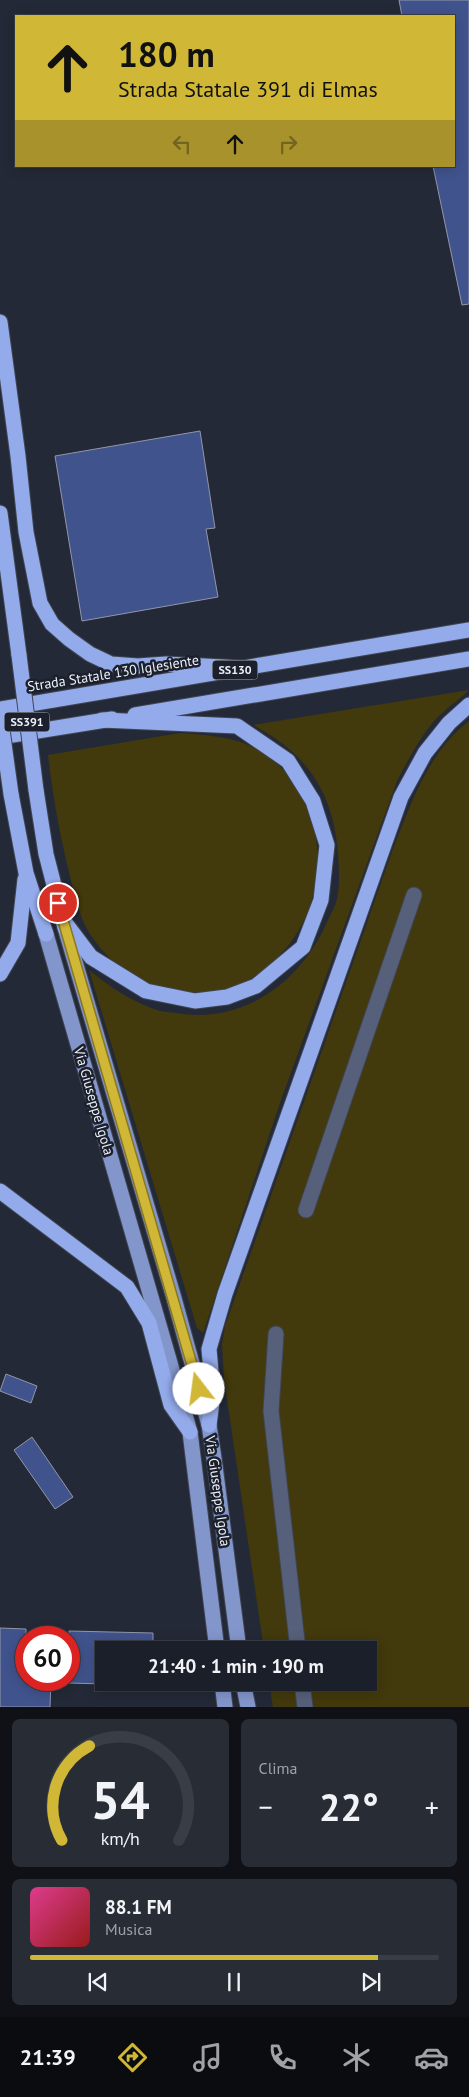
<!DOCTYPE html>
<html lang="it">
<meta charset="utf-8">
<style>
body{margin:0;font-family:"PT Sans",sans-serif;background:#282c35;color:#f1f3f6;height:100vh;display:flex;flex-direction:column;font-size:19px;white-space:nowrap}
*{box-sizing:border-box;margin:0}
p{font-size:16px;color:#a0a2a8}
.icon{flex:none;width:28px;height:28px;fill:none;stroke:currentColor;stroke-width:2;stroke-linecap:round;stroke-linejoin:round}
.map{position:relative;height:1707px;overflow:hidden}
.details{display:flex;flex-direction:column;gap:12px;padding:12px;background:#0f1117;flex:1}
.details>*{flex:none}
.banner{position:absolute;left:15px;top:15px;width:440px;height:152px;border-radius:0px;box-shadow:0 2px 12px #0003,0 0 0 1px #393d46;background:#d1b736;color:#111;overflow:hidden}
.speed{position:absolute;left:15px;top:1626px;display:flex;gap:10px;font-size:25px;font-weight:700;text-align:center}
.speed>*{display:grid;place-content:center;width:65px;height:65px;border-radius:50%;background:#1b1f29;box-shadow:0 2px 12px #0003,0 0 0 1px #393d46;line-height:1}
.speed .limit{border:8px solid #d22;background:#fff;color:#111}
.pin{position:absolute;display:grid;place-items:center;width:42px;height:42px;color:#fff;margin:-21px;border:2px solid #fff;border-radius:50%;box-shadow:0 1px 5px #0007}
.me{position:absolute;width:55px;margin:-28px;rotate:345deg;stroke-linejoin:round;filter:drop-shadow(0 0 4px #0008)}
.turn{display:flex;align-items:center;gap:18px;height:105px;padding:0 20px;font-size:22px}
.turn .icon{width:65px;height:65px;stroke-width:2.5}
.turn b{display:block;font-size:35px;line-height:42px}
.lanes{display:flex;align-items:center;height:48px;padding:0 20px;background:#0003;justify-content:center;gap:25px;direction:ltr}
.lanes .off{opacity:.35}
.big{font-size:38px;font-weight:700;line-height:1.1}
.details .widget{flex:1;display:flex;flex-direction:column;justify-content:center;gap:8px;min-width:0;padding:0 18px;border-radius:8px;background:#282c35}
.details .dial{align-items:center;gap:0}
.dial svg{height:130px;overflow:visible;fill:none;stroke:#393d46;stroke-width:7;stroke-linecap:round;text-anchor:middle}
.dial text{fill:#f1f3f6;stroke:none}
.song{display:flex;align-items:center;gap:15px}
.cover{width:60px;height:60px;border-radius:8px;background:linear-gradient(135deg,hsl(330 70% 55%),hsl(0 70% 35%))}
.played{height:5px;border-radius:2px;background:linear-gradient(90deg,#d1b736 85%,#393d46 85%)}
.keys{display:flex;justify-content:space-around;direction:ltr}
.heat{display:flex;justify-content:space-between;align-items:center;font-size:28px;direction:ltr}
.details .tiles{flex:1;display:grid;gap:12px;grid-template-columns:1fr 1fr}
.widget:last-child{grid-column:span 2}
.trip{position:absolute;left:95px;top:1641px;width:282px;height:50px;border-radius:0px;background:#1b1f29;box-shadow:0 2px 12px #0003,0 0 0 1px #393d46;font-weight:700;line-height:50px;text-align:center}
.tab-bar{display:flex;height:80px;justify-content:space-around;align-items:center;background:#0b0c10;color:#a0a2a8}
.tab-bar .icon{width:35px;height:35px}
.tab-bar .active{color:#d1b736}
.tab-bar b{font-size:22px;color:#f1f3f6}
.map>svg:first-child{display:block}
</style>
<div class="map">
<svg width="469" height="1707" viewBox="0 0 469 1707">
<rect width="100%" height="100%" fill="#242937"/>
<!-- green -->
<g fill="#42390c">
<path d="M469,690C458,701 445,709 434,721C419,739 408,760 397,781L280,1103L203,1333L197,1328L89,970C109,986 129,1000 154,1009C161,1012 169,1012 176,1013C244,1025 302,981 328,920C331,914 335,907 337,899C340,885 339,869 338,854C334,794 307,753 253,725Z"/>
<path d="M469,721V1707H273L269,1683L369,1682V1650H264L224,1379L222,1344L225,1326L394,846C412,801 429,751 469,721Z"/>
<path d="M180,733C212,735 248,738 273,760C335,812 331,915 269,965C255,977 241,986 223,990C208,994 186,992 171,989C164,988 155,988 148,986C126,976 97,949 86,927C79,914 76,898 72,884C61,842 53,799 48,755Z"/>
</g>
<!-- building -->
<g fill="#41538d" stroke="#9197a8">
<polygon points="399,0 469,0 469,304 462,305 433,166 454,166 454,16 402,16"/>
<polygon points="200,431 215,528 206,529 218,597 82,621 55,456"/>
<polygon points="6,1374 37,1386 31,1403 0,1391"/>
<polygon points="32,1437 73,1497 55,1509 14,1450"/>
<polygon points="0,1628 26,1629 26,1680 51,1680 50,1707 0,1707"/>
<polygon points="69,1631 153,1633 153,1650 104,1650 104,1684 69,1683"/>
</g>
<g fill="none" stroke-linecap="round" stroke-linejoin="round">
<!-- street casing -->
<g stroke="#404552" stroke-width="17">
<g id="street">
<polyline points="306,1210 414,895"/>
<polyline points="276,1334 271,1411 298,1650"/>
<polyline points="302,1682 305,1707"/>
</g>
</g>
<!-- primary casing -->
<g stroke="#404552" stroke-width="17">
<g id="primary">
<polyline points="66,931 174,1298 209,1425 214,1458 239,1650"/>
<polyline points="46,934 190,1432 217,1650"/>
<polyline points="222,1682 225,1707"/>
<polyline points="243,1682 248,1707"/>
</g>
</g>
<!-- highway casing -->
<g stroke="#404552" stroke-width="17">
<g id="highway">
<polyline points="0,322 18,456 26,532 40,603 52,624 69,639 90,654 111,664 138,666 166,664 242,668"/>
<polyline points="0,513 19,655"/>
<polyline points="0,709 469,630"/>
<polyline points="135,715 469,659"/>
<polyline points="0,737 112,719"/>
<polyline points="36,790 46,854 65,928"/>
<polyline points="11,794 26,873 46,934"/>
<polyline points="63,920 91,957 146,991 195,1001 227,997 256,986 303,947 321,900 327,845 313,801 288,761 237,726 102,720"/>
<polyline points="0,974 18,943 25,879"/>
<polyline points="0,1191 127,1287 149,1323 171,1405 190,1432"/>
<polyline points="209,1425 213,1394 209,1349 225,1294 401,797 425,753 449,723 469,705"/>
</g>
</g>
<!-- street -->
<use href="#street" stroke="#57607a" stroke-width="15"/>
<!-- primary -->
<use href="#primary" stroke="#8396cb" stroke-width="15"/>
<!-- highway -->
<use href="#highway" stroke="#94abeb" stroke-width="15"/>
<!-- highway-bridge casing -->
<g stroke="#404552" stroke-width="17" stroke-linecap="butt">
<g id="highway-bridge">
<polyline points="19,655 36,790"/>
<polyline points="0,715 11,794"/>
</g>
</g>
<!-- highway-bridge -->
<use href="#highway-bridge" stroke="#94abeb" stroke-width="15"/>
</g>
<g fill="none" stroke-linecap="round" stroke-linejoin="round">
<!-- route casing -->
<g stroke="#887723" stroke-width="12">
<polyline id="route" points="58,903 199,1389"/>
</g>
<!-- route -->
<use href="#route" stroke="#d1b736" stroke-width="9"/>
</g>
<g text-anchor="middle" stroke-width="5" stroke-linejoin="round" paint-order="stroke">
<!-- shield labels -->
<g fill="#1b202c" stroke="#adb2bc" stroke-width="1">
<rect x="212.5" y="660.5" width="45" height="19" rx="4"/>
<rect x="4.5" y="712.5" width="45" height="19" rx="4"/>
</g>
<g font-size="12" font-weight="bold" fill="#ecf0f9">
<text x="235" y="674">SS130</text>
<text x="27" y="726">SS391</text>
</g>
<!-- street labels -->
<g font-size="14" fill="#ecf0f9" stroke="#1b202c">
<text transform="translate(113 673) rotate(-9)" y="5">Strada Statale 130 Iglesiente</text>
<text transform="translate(94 1101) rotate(74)" y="5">Via Giuseppe Igola</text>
<text transform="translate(218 1491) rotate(82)" y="5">Via Giuseppe Igola</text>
</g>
</g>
</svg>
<div class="speed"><div class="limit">60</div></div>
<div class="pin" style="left:58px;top:903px;background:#d93025"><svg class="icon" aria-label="arrive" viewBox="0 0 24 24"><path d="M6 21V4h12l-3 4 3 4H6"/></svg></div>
<svg class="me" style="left:199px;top:1389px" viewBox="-20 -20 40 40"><circle r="19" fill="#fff"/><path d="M0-13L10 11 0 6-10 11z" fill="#d1b736"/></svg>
<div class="trip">21:40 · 1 min · 190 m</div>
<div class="banner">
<div class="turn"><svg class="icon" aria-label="ahead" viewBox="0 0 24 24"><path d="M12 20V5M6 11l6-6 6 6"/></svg><div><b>180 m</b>Strada Statale 391 di Elmas</div></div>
<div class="lanes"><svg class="icon off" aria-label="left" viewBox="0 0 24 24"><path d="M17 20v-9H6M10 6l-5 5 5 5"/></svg><svg class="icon" aria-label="ahead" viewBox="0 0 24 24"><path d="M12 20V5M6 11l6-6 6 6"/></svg><svg class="icon off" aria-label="right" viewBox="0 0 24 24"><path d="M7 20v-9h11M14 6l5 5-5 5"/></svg></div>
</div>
</div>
<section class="details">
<div class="tiles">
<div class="widget dial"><svg viewBox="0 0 100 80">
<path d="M14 69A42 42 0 1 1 86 69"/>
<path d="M14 69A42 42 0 0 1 31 11" stroke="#d1b736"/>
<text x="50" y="56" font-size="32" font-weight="700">54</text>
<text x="50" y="72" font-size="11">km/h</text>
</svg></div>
<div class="widget"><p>Clima</p>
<div class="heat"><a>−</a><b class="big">22°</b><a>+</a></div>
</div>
<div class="widget">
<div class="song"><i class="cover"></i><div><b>88.1 FM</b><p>Musica</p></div></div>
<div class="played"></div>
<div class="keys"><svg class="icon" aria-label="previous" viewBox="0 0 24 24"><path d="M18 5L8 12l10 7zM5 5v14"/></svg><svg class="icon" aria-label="pause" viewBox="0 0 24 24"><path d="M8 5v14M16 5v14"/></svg><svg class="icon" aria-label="next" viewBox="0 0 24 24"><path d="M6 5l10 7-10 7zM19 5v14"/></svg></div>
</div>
</div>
</section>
<nav class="tab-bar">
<b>21:39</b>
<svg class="icon active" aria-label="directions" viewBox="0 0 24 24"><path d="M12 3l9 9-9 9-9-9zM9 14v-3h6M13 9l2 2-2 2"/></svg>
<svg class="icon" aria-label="music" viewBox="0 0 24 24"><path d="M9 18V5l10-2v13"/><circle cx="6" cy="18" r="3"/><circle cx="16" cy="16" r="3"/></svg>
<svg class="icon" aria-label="phone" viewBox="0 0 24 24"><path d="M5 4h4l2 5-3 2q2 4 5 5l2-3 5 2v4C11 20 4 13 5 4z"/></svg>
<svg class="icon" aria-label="climate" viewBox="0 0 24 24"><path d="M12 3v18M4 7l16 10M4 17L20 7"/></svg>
<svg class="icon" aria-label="car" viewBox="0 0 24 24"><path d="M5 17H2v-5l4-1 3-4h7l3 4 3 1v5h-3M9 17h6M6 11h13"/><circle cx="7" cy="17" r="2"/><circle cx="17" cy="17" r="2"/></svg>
</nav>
